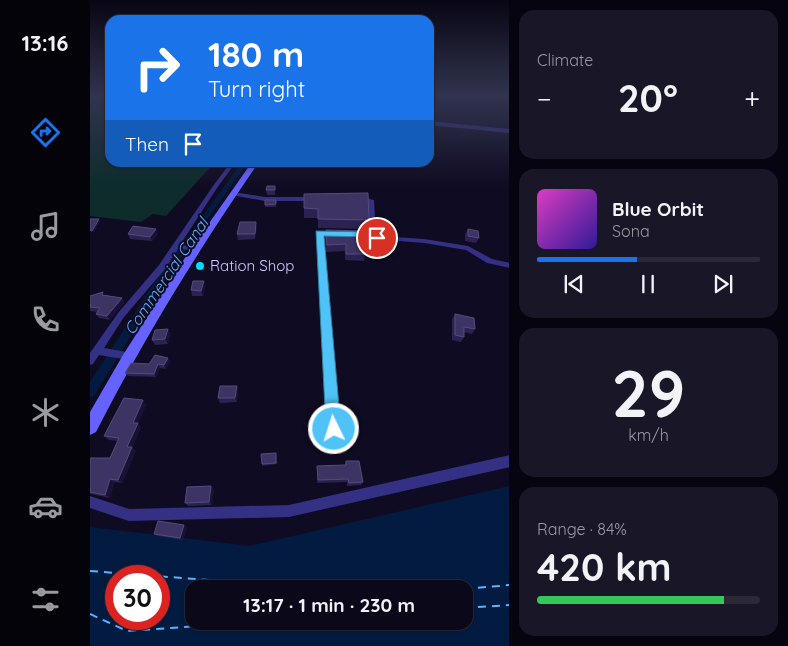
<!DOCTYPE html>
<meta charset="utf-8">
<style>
body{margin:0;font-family:Quicksand,sans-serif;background:#191627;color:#f1f3f6;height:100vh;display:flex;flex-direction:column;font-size:19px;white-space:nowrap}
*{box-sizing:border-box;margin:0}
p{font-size:16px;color:#9a9aa2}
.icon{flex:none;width:28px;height:28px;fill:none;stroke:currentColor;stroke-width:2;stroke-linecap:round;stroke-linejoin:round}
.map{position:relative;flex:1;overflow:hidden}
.sheet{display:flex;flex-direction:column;gap:10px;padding:10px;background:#06040e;width:279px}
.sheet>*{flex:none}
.banner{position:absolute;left:15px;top:15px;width:329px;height:152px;border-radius:15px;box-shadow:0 1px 4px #0004,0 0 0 1px #2b2939;background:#1a73e8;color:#fff;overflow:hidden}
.speed{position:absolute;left:15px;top:565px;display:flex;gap:10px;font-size:25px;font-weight:700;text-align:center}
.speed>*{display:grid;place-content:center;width:65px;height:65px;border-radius:50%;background:#0b081a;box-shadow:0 1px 4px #0004,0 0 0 1px #2b2939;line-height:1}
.speed .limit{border:8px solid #d22;background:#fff;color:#111}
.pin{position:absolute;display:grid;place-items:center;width:42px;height:42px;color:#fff;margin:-21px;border:2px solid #fff;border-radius:50%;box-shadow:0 1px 5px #0007}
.me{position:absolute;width:55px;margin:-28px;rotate:356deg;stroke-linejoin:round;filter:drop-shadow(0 0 4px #0008)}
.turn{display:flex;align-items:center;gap:18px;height:105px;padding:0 20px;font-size:22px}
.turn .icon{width:65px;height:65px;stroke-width:2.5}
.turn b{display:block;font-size:35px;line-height:42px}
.then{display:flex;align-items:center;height:48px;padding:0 20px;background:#0003;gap:10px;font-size:19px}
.big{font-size:38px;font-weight:700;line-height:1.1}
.sheet .widget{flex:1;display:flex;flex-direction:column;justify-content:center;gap:8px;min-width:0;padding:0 18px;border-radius:15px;background:#191627}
.sheet .dial{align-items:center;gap:0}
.dial b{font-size:65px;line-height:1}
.song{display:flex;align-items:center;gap:15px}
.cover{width:60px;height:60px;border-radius:8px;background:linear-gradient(135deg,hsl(310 70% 55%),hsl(250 70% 35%))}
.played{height:5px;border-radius:2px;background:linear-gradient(90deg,#1a73e8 45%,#2b2939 45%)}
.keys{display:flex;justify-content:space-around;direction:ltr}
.heat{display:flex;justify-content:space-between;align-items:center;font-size:28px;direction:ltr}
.charge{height:8px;border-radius:4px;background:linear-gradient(90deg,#34c759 84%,#2b2939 0)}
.trip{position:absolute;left:95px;top:580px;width:288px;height:50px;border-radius:15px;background:#0b081a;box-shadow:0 1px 4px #0004,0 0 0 1px #2b2939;font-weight:700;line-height:50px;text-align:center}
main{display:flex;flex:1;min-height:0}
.dock{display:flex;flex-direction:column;width:90px;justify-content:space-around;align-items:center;background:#04030a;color:#9a9aa2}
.dock .icon{width:35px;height:35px}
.dock .on{color:#1a73e8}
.dock b{font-size:22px;color:#f1f3f6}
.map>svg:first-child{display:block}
</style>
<main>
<nav class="dock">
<b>13:16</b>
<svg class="icon on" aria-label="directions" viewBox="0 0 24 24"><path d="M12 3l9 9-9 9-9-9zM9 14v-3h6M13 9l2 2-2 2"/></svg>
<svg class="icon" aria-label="music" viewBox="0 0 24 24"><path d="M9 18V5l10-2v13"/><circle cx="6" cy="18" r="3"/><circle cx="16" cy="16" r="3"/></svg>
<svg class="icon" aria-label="phone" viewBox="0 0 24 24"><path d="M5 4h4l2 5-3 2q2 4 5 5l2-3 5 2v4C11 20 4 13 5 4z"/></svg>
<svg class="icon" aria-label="climate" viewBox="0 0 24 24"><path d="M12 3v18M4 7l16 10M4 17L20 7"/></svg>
<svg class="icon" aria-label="car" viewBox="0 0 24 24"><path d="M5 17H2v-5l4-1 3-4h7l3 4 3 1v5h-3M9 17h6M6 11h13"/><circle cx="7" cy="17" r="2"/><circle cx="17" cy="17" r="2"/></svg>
<svg class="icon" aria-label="filters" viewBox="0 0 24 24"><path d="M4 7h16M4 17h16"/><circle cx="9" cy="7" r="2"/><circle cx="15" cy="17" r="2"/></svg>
</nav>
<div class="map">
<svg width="420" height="646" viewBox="0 0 420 646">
<rect width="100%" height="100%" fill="#0f0b22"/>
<!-- green -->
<polygon fill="#0d2c2b" points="0,96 20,96 20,162 124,163 76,216 63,214 51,222 0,216"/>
<!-- water -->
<path fill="#041b41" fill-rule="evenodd" d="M419,486V646H0V527L160,546ZM26,576H69V619H26ZM104,589H374V621H104Z"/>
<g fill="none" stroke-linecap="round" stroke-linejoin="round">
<!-- stream -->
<polyline stroke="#041b41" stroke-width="1" points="415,96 420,97"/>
<!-- canal -->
<polygon fill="#041b41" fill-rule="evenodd" points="152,162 158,162 78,275 4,396 0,397 0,382 72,271"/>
<!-- ferry -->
<g stroke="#59b3ff" stroke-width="2" stroke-dasharray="8 6" stroke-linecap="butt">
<polyline points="0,571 238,589"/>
<polyline points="374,589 420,585"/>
<polyline points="374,608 420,605"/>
<polyline points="0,614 37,631 183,621"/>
</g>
<!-- minor -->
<g fill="#343185" fill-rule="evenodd">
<polygon points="141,162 146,162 127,188 90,245 110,247 110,251 88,249 75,269 34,317 14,348 42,353 44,356 42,359 39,360 9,355 3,364 0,365 0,353 28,313 69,265 123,186"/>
<polygon points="143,192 175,197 225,197 228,199 225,201 175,201 141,195 140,194"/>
<polygon points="268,196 284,200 286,234 289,236 334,239 378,246 402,259 420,263 420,268 397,263 376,250 334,243 285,239 280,234 278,201 266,199 265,198"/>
<polygon points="229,231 245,231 248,233 245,235 233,235 250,429 248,433 244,434 240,433 238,429 226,233"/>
<polygon points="420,455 420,467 199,517 39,521 0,508 0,496 39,509 199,505"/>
</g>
<!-- tertiary -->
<polygon fill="#343185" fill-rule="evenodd" points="339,121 420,129 420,133 339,125"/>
<!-- secondary -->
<path fill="#6662ff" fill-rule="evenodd" d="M162,162H169C109,249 54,338 6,432L0,435V412L33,355L96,256Z"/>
</g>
<!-- wall -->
<g fill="#2b2251">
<polygon points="185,186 185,195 177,195 176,190"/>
<polygon points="214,194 279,220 277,229 228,228 228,218 214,218"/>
<polygon points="186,200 186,207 175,207 175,205"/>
<polygon points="167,227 165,239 148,240 147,234"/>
<polygon points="378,229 389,238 386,243 375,241 375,234"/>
<polygon points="236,230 275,254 274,261 255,260 255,251 236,252 235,237"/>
<polygon points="38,234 68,234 62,241 40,239"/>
<polygon points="115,287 113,296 102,296 101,290"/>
<polygon points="14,295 32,298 34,303 20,320 9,318 6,314 7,312 0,311 0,296"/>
<polygon points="365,314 385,329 382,334 374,332 374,337 371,342 362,340 362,319"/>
<polygon points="78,329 80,334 78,344 65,345 62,340"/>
<polygon points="80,361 76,369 70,368 66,377 38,376 35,373 59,364"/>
<polygon points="148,391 147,402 130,403 128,398"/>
<polygon points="56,405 48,423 51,427 42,448 46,451 32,483 24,482 20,498 1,494 0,495 0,458 20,458 28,441 19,440 14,436"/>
<polygon points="186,453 187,464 172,466 172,464"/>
<polygon points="256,461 273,482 271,485 257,486 257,482 227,483 227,466 255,465"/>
<polygon points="124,489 122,505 98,506 95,503"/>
<polygon points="97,527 93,540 68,536 64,534"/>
</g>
<!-- shaded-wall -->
<g fill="#191136">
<polygon points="9,219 10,222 4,233 2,231"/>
<polygon points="166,222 167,227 165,239 165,234"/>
<polygon points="66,229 68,234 62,241 60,237"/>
<polygon points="114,281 115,287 113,296 111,291"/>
<polygon points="32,298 34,303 20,320 17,316"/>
<polygon points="78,329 80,334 78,344 75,339"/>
<polygon points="78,358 80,361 76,369 74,365"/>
<polygon points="68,364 70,368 66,377 64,374"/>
<polygon points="147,386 148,391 147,402 145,398"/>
<polygon points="53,400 56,405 48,423 51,427 42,448 46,451 32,483 28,480 43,423"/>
<polygon points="20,479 24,482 20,498 15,495"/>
<polygon points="121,486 124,489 122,505 119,502"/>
<polygon points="94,525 97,527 93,540 90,538"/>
</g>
<!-- building -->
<g fill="#3d3464" stroke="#544c7c">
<polygon points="177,186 185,186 185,190 176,190"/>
<polygon points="278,193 279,220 228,219 228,209 214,208 214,194"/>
<polygon points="175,200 186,200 186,204 175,205"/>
<polygon points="0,219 9,219 2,231 0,230"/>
<polygon points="150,222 166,222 165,234 147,234"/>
<polygon points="43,226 66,229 60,237 38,234"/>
<polygon points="378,229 388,231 389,238 378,236"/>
<polygon points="236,230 272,231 275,254 256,254 256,244 237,245"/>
<polygon points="103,281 114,281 111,291 101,290"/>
<polygon points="13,292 12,295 32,298 17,316 6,314 10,308 0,307 0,296"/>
<polygon points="365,314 384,318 385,329 374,327 374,337 365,335"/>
<polygon points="78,329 75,339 62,340 65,330"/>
<polygon points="65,355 78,358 74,365 68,364 64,374 35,373 41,363 59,364"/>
<polygon points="130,386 147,386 145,398 128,398"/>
<polygon points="34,398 53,400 43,423 48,423 37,447 42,447 28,480 20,479 15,495 0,492 0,458 20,458 29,438 14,436"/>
<polygon points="186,453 186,463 172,464 171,454"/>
<polygon points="256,461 269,461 273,482 259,483 258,479 228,480 227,466 256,465"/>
<polygon points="121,486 119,502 95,503 97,487"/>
<polygon points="68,521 94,525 90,538 64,534"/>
</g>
<!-- sky -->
<linearGradient id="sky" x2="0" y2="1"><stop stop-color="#080613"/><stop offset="0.51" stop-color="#31344f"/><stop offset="1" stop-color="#31344f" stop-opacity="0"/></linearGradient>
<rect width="420" height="187" fill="url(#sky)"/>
<!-- route -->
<polygon fill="#4fc3f7" stroke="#337fa1" points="226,231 283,232 292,238 287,241 281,237 234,236 251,429 249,434 244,436 239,434 236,429"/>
<!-- markers -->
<circle fill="#00dff6" stroke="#0f0b22" stroke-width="2" cx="110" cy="266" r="5"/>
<g text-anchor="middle" stroke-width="4" stroke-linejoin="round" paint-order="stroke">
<!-- poi labels -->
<g font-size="15" fill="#d1cbff" stroke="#0f0b22" text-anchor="start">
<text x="120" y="271">Ration Shop</text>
</g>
<!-- water labels -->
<g font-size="16" font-style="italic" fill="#59b3ff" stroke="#0f0b22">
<text transform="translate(76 276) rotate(-56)" y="6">Commercial Canal</text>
</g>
</g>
</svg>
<div class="speed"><div class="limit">30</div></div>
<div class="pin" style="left:287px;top:238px;background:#d93025"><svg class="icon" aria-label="arrive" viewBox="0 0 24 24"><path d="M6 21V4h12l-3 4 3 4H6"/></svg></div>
<svg class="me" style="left:244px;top:429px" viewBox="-20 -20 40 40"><circle r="17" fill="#4fc3f7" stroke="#fff" stroke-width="3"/><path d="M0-11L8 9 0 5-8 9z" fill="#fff"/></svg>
<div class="trip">13:17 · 1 min · 230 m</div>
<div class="banner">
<div class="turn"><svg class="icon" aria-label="right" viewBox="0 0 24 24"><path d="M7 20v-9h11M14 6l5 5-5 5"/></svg><div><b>180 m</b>Turn right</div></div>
<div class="then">Then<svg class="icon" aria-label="arrive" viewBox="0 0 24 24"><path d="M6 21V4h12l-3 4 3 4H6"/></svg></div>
</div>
</div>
<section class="sheet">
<div class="widget"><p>Climate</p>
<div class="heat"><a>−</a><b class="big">20°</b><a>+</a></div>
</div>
<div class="widget">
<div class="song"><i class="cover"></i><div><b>Blue Orbit</b><p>Sona</p></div></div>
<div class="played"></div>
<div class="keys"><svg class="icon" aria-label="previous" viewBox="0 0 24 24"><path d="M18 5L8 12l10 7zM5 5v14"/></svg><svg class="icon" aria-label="pause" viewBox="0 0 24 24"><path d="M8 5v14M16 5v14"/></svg><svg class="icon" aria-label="next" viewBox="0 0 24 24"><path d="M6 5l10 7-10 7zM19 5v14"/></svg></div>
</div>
<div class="widget dial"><b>29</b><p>km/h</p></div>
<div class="widget"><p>Range · 84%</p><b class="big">420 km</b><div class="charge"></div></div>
</section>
</main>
